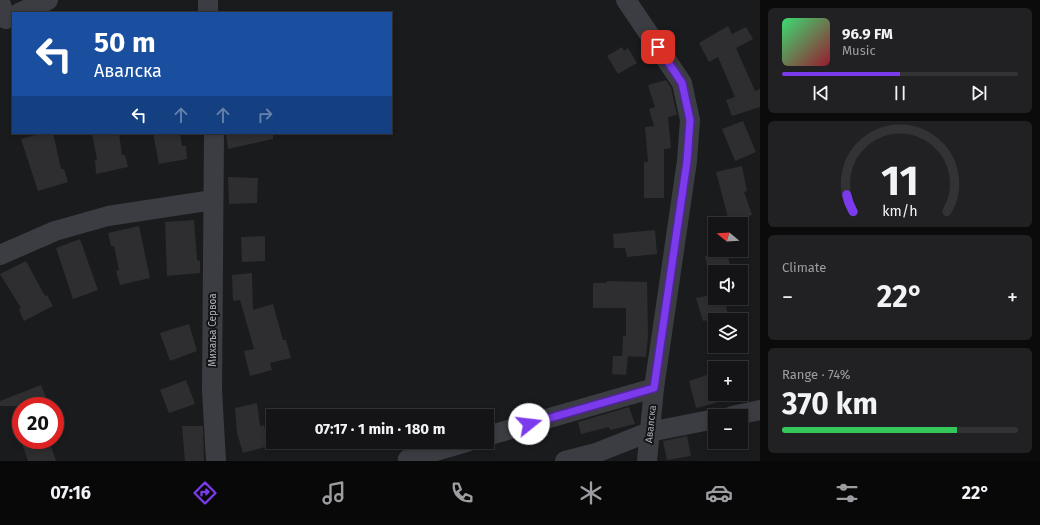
<!DOCTYPE html>
<meta charset="utf-8">
<style>
body{margin:0;font-family:"Fira Sans",sans-serif;background:#212123;color:#f1f3f6;height:100vh;display:flex;flex-direction:column;font-size:15px;white-space:nowrap}
*{box-sizing:border-box;margin:0}
p{font-size:13px;color:#9d9ea1}
.icon{flex:none;width:22px;height:22px;fill:none;stroke:currentColor;stroke-width:2;stroke-linecap:round;stroke-linejoin:round}
.map{position:relative;flex:1;overflow:hidden}
.side{display:flex;flex-direction:column;gap:8px;padding:8px;background:#0b0b0c;width:280px}
.side>*{flex:none}
.guide{position:absolute;left:12px;top:12px;width:380px;height:122px;border-radius:0px;box-shadow:0 2px 6px #0003,0 0 0 1px #333335;background:#1a4fa0;color:#fff;overflow:hidden}
.needle{width:26px;rotate:288deg}
.fabs{position:absolute;left:708px;top:217px;display:grid;gap:8px}
.fabs a{display:grid;place-items:center;width:40px;height:40px;border-radius:0px;background:#141416;box-shadow:0 2px 6px #0003,0 0 0 1px #333335;font-size:20px}
.speed{position:absolute;left:12px;top:397px;display:flex;gap:8px;font-size:20px;font-weight:700;text-align:center}
.speed>*{display:grid;place-content:center;width:52px;height:52px;border-radius:50%;background:#141416;box-shadow:0 2px 6px #0003,0 0 0 1px #333335;line-height:1}
.speed .limit{border:6px solid #d22;background:#fff;color:#111}
.pin{position:absolute;display:grid;place-items:center;width:34px;height:34px;color:#fff;margin:-17px;border-radius:8px;box-shadow:0 2px 6px #0006}
.me{position:absolute;width:44px;margin:-22px;rotate:74deg;stroke-linejoin:round;filter:drop-shadow(0 0 3px #0008)}
.turn{display:flex;align-items:center;gap:14px;height:84px;padding:0 16px;font-size:18px}
.turn .icon{width:52px;height:52px;stroke-width:2.5}
.turn b{display:block;font-size:28px;line-height:34px}
.lanes{display:flex;align-items:center;height:38px;padding:0 16px;background:#0003;justify-content:center;gap:20px;direction:ltr}
.lanes .off{opacity:.35}
.big{font-size:30px;font-weight:700;line-height:1.1}
.side .tile{flex:1;display:flex;flex-direction:column;justify-content:center;gap:6px;min-width:0;padding:0 14px;border-radius:6px;background:#212123}
.side .dial{align-items:center;gap:0}
.dial svg{height:104px;overflow:visible;fill:none;stroke:#333335;stroke-width:7;stroke-linecap:round;text-anchor:middle}
.dial text{fill:#f1f3f6;stroke:none}
.song{display:flex;align-items:center;gap:12px}
.cover{width:48px;height:48px;border-radius:6px;background:linear-gradient(135deg,hsl(140 70% 55%),hsl(350 70% 35%))}
.played{height:4px;border-radius:2px;background:linear-gradient(90deg,#7c3aed 50%,#333335 50%)}
.keys{display:flex;justify-content:space-around;direction:ltr}
.heat{display:flex;justify-content:space-between;align-items:center;font-size:22px;direction:ltr}
.charge{height:6px;border-radius:3px;background:linear-gradient(90deg,#34c759 74%,#333335 0)}
.trip{position:absolute;left:266px;top:409px;width:228px;height:40px;border-radius:0px;background:#141416;box-shadow:0 2px 6px #0003,0 0 0 1px #333335;font-weight:700;line-height:40px;text-align:center}
.dock{display:flex;height:64px;justify-content:space-around;align-items:center;background:#080809;color:#9d9ea1}
.dock .icon{width:28px;height:28px}
.dock .on{color:#7c3aed}
.dock b{font-size:18px;color:#f1f3f6}
main{display:flex;flex:1;min-height:0}
.map>svg:first-child{display:block}
</style>
<main>
<div class="map">
<svg width="760" height="461" viewBox="0 0 760 461">
<rect width="100%" height="100%" fill="#1a1b1d"/>
<!-- building -->
<g fill="#2e2e31">
<polygon points="728,26 732,34 746,27 753,39 736,48 755,91 760,89 760,107 732,116 726,100 735,97 718,57 709,62 699,43"/>
<polygon points="622,47 624,51 628,48 637,63 618,74 607,56"/>
<polygon points="666,80 671,88 677,115 668,117 671,148 664,149 664,198 644,198 644,162 648,162 645,127 654,126 649,109 655,107 648,85"/>
<polygon points="743,121 756,152 735,161 722,129"/>
<polygon points="42,133 53,133 61,169 64,169 68,182 38,191 21,139"/>
<polygon points="92,133 119,133 122,155 125,155 128,167 96,174 95,160 97,160"/>
<polygon points="153,133 180,133 182,146 186,146 187,159 159,164"/>
<polygon points="226,133 273,133 273,139 228,149"/>
<polygon points="742,166 747,191 744,192 752,215 729,221 716,172"/>
<polygon points="228,177 258,178 257,203 229,204"/>
<polygon points="194,220 197,260 200,261 200,273 167,276 165,222"/>
<polygon points="139,226 150,278 120,285 116,271 119,270 114,246 111,246 108,233"/>
<polygon points="655,230 657,254 627,257 625,248 614,248 613,234"/>
<polygon points="265,236 265,261 242,262 241,237"/>
<polygon points="80,239 98,290 73,299 56,248"/>
<polygon points="727,252 730,265 708,269 705,256"/>
<polygon points="26,261 45,296 47,295 53,306 24,321 19,310 21,308 0,274"/>
<polygon points="252,273 253,310 273,304 283,340 286,340 291,358 270,363 272,370 250,376 244,351 254,349 240,300 233,301 232,275"/>
<polygon points="607,281 647,282 648,335 646,357 622,356 623,336 626,336 626,308 593,308 593,283 606,283"/>
<polygon points="715,294 715,298 724,298 729,320 715,320 715,331 712,319 703,321 696,298"/>
<polygon points="189,324 197,351 170,361 160,333"/>
<polygon points="613,356 628,356 626,375 612,374"/>
<polygon points="746,364 749,379 741,380 741,368 726,368"/>
<polygon points="710,374 716,403 696,408 689,381"/>
<polygon points="186,380 195,404 169,413 160,390"/>
<polygon points="41,385 47,400 32,406 0,406 0,401"/>
<polygon points="257,403 260,426 264,425 269,446 243,453 237,433 235,408"/>
<polygon points="629,407 635,424 610,430 609,427 581,434 578,422"/>
<polygon points="182,426 203,426 204,461 185,461"/>
<polygon points="687,436 691,456 667,460 663,441"/>
<polygon points="21,440 49,440 56,461 28,461"/>
</g>
<g fill="none" stroke-linecap="round" stroke-linejoin="round">
<!-- minor -->
<g stroke="#3c3d42" stroke-width="20">
<polyline points="208,0 208,13"/>
<polyline points="626,0 682,83 690,120 687,161 654,388 647,461"/>
<polyline points="0,2 6,19"/>
<polyline points="19,13 48,0"/>
<polyline points="214,133 212,390 216,461"/>
<polyline points="0,255 55,231 108,216 213,200"/>
<polyline points="732,416 760,410"/>
<polyline points="487,436 654,388"/>
<polyline points="408,459 467,442"/>
<polyline points="565,461 596,453 649,432 715,419"/>
</g>
</g>
<g fill="none" stroke-linecap="round" stroke-linejoin="round">
<!-- route casing -->
<g stroke="#51269a" stroke-width="10">
<polyline id="route" points="529,424 654,388 687,161 690,120 682,83 658,47"/>
</g>
<!-- route -->
<use href="#route" stroke="#7c3aed" stroke-width="7"/>
</g>
<g text-anchor="middle" stroke-width="4" stroke-linejoin="round" paint-order="stroke">
<!-- street labels -->
<g font-size="10" fill="#aeb2bc" stroke="#151518">
<text transform="translate(212 330) rotate(-90)" y="4">Михаља Сервоа</text>
<text transform="translate(650 424) rotate(-84)" y="4">Авалска</text>
</g>
</g>
</svg>
<div class="fabs">
<a><svg class="needle" viewBox="-14 -14 28 28"><path d="M0-13l5 13h-10z" fill="#e53935"/><path d="M0 13l5-13h-10z" fill="#9d9ea1"/></svg></a>
<a><svg class="icon" aria-label="sound" viewBox="0 0 24 24"><path d="M4 9h4l5-4v14l-5-4H4zM17 9q2 3 0 6"/></svg></a>
<a><svg class="icon" aria-label="layers" viewBox="0 0 24 24"><path d="M12 4l9 5-9 5-9-5zM3 14l9 5 9-5"/></svg></a>
<a>+</a>
<a>−</a>
</div>
<div class="speed"><div class="limit">20</div></div>
<div class="pin" style="left:658px;top:47px;background:#d93025"><svg class="icon" aria-label="arrive" viewBox="0 0 24 24"><path d="M6 21V4h12l-3 4 3 4H6"/></svg></div>
<svg class="me" style="left:529px;top:424px" viewBox="-20 -20 40 40"><circle r="19" fill="#fff"/><path d="M0-13L10 11 0 6-10 11z" fill="#7c3aed"/></svg>
<div class="trip">07:17 · 1 min · 180 m</div>
<div class="guide">
<div class="turn"><svg class="icon" aria-label="left" viewBox="0 0 24 24"><path d="M17 20v-9H6M10 6l-5 5 5 5"/></svg><div><b>50 m</b>Авалска</div></div>
<div class="lanes"><svg class="icon" aria-label="left" viewBox="0 0 24 24"><path d="M17 20v-9H6M10 6l-5 5 5 5"/></svg><svg class="icon off" aria-label="ahead" viewBox="0 0 24 24"><path d="M12 20V5M6 11l6-6 6 6"/></svg><svg class="icon off" aria-label="ahead" viewBox="0 0 24 24"><path d="M12 20V5M6 11l6-6 6 6"/></svg><svg class="icon off" aria-label="right" viewBox="0 0 24 24"><path d="M7 20v-9h11M14 6l5 5-5 5"/></svg></div>
</div>
</div>
<section class="side">
<div class="tile">
<div class="song"><i class="cover"></i><div><b>96.9 FM</b><p>Music</p></div></div>
<div class="played"></div>
<div class="keys"><svg class="icon" aria-label="previous" viewBox="0 0 24 24"><path d="M18 5L8 12l10 7zM5 5v14"/></svg><svg class="icon" aria-label="pause" viewBox="0 0 24 24"><path d="M8 5v14M16 5v14"/></svg><svg class="icon" aria-label="next" viewBox="0 0 24 24"><path d="M6 5l10 7-10 7zM19 5v14"/></svg></div>
</div>
<div class="tile dial"><svg viewBox="0 0 100 80">
<path d="M14 69A42 42 0 1 1 86 69"/>
<path d="M14 69A42 42 0 0 1 9 56" stroke="#7c3aed"/>
<text x="50" y="56" font-size="32" font-weight="700">11</text>
<text x="50" y="72" font-size="11">km/h</text>
</svg></div>
<div class="tile"><p>Climate</p>
<div class="heat"><a>−</a><b class="big">22°</b><a>+</a></div>
</div>
<div class="tile"><p>Range · 74%</p><b class="big">370 km</b><div class="charge"></div></div>
</section>
</main>
<nav class="dock">
<b>07:16</b>
<svg class="icon on" aria-label="directions" viewBox="0 0 24 24"><path d="M12 3l9 9-9 9-9-9zM9 14v-3h6M13 9l2 2-2 2"/></svg>
<svg class="icon" aria-label="music" viewBox="0 0 24 24"><path d="M9 18V5l10-2v13"/><circle cx="6" cy="18" r="3"/><circle cx="16" cy="16" r="3"/></svg>
<svg class="icon" aria-label="phone" viewBox="0 0 24 24"><path d="M5 4h4l2 5-3 2q2 4 5 5l2-3 5 2v4C11 20 4 13 5 4z"/></svg>
<svg class="icon" aria-label="climate" viewBox="0 0 24 24"><path d="M12 3v18M4 7l16 10M4 17L20 7"/></svg>
<svg class="icon" aria-label="car" viewBox="0 0 24 24"><path d="M5 17H2v-5l4-1 3-4h7l3 4 3 1v5h-3M9 17h6M6 11h13"/><circle cx="7" cy="17" r="2"/><circle cx="17" cy="17" r="2"/></svg>
<svg class="icon" aria-label="filters" viewBox="0 0 24 24"><path d="M4 7h16M4 17h16"/><circle cx="9" cy="7" r="2"/><circle cx="15" cy="17" r="2"/></svg>
<b>22°</b>
</nav>
